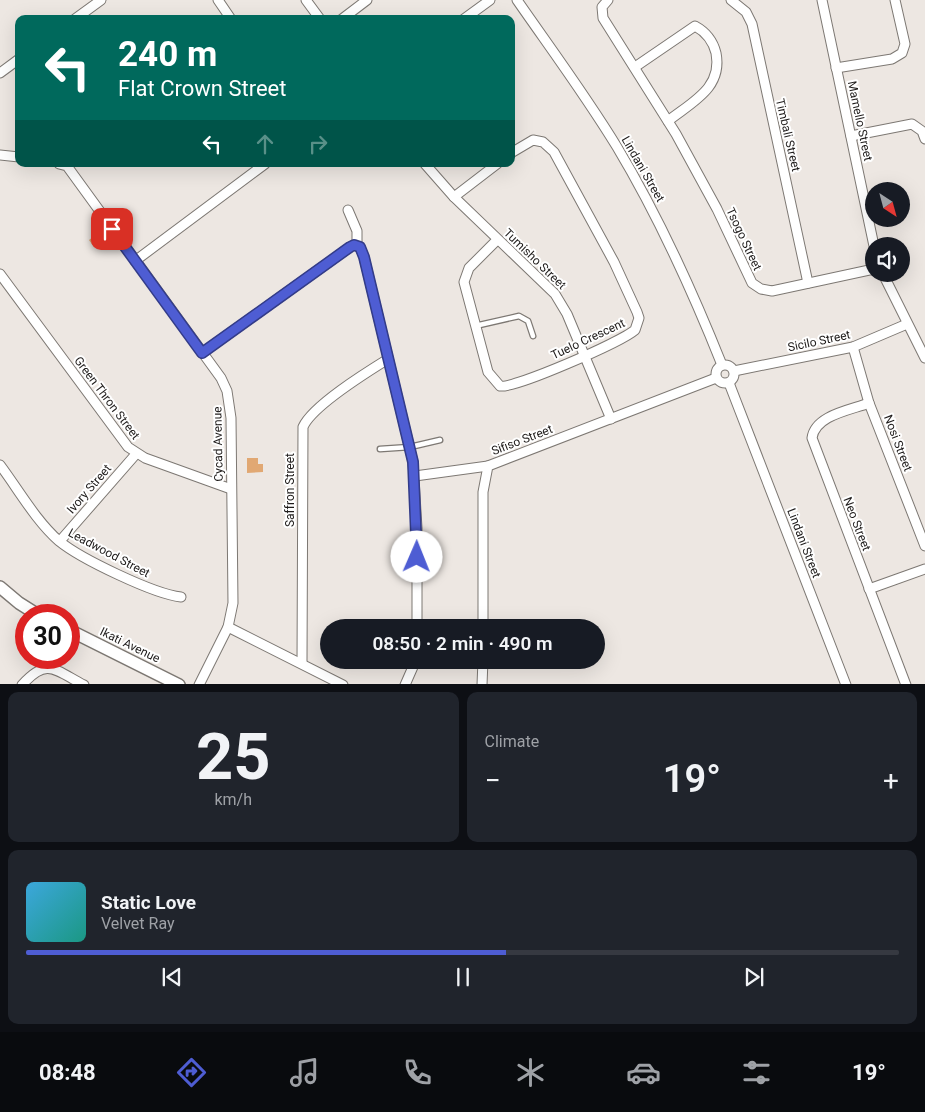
<!DOCTYPE html>
<meta charset="utf-8">
<style>
body{margin:0;font-family:Roboto,sans-serif;background:#20242c;color:#f1f3f6;height:100vh;display:flex;flex-direction:column;font-size:19px;white-space:nowrap}
*{box-sizing:border-box;margin:0}
p{font-size:16px;color:#9ea1a6}
.icon{flex:none;width:28px;height:28px;fill:none;stroke:currentColor;stroke-width:2;stroke-linecap:round;stroke-linejoin:round}
.map{position:relative;height:684px;overflow:hidden}
.details{display:flex;flex-direction:column;gap:8px;padding:8px;background:#0d0f14;flex:1}
.details>*{flex:none}
.banner{position:absolute;left:15px;top:15px;width:500px;height:152px;border-radius:10px;box-shadow:0 5px 20px #0002;background:#00695c;color:#fff;overflow:hidden}
.needle{width:32px;rotate:144deg}
.controls{position:absolute;left:865px;top:182px;display:grid;gap:10px}
.controls a{display:grid;place-items:center;width:45px;height:45px;border-radius:50%;background:#171b24;box-shadow:0 5px 20px #0002;font-size:25px}
.speed{position:absolute;left:15px;top:604px;display:flex;gap:10px;font-size:25px;font-weight:700;text-align:center}
.speed>*{display:grid;place-content:center;width:65px;height:65px;border-radius:50%;background:#171b24;box-shadow:0 5px 20px #0002;line-height:1}
.speed .limit{border:8px solid #d22;background:#fff;color:#111}
.pin{position:absolute;display:grid;place-items:center;width:42px;height:42px;color:#fff;margin:-21px;border-radius:10px;box-shadow:0 2px 8px #0006}
.me{position:absolute;width:55px;margin:-28px;rotate:1deg;stroke-linejoin:round;filter:drop-shadow(0 0 4px #0008)}
.turn{display:flex;align-items:center;gap:18px;height:105px;padding:0 20px;font-size:22px}
.turn .icon{width:65px;height:65px;stroke-width:2.5}
.turn b{display:block;font-size:35px;line-height:42px}
.lanes{display:flex;align-items:center;height:48px;padding:0 20px;background:#0003;justify-content:center;gap:25px;direction:ltr}
.lanes .off{opacity:.35}
.big{font-size:38px;font-weight:600;line-height:1.1}
.details .card{flex:1;display:flex;flex-direction:column;justify-content:center;gap:8px;min-width:0;padding:0 18px;border-radius:10px;background:#20242c}
.details .dial{align-items:center;gap:0}
.dial b{font-size:65px;line-height:1}
.song{display:flex;align-items:center;gap:15px}
.cover{width:60px;height:60px;border-radius:8px;background:linear-gradient(135deg,hsl(200 70% 55%),hsl(170 70% 35%))}
.played{height:5px;border-radius:2px;background:linear-gradient(90deg,#4e5dd3 55%,#363941 55%)}
.keys{display:flex;justify-content:space-around;direction:ltr}
.heat{display:flex;justify-content:space-between;align-items:center;font-size:28px;direction:ltr}
.details .tiles{flex:1;display:grid;gap:8px;grid-template-columns:1fr 1fr}
.card:last-child{grid-column:span 2}
.trip{position:absolute;left:320px;top:619px;width:285px;height:50px;border-radius:25px;background:#171b24;box-shadow:0 5px 20px #0002;font-weight:600;line-height:50px;text-align:center}
.tabs{display:flex;height:80px;justify-content:space-around;align-items:center;background:#090b0e;color:#9ea1a6}
.tabs .icon{width:35px;height:35px}
.tabs .selected{color:#4e5dd3}
.tabs b{font-size:22px;color:#f1f3f6}
.map>svg:first-child{display:block}
</style>
<div class="map">
<svg width="925" height="685" viewBox="0 0 925 685">
<rect width="100%" height="100%" fill="#ede7e2"/>
<!-- building -->
<g fill="#e1a873">
<polygon points="101,231 107,238 94,247 89,240"/>
<polygon points="247,458 258,458 258,464 263,464 263,472 247,473"/>
</g>
<g fill="none" stroke-linecap="round" stroke-linejoin="round">
<!-- lane casing -->
<g stroke="#7d7873" stroke-width="7">
<g id="lane">
<polyline points="475,326 519,316 528,321 533,336"/>
<polyline points="380,449 410,447 440,440"/>
</g>
</g>
<!-- street casing -->
<g stroke="#7d7873" stroke-width="11">
<g id="street">
<polyline points="218,0 231,19"/>
<polyline points="306,0 320,19"/>
<path d="M517,0C551,49 586,96 617,147C659,217 692,290 722,365"/>
<polyline points="608,0 602,7 603,18 676,134 717,209 752,283 761,289 772,291 874,269"/>
<polyline points="731,0 746,12 752,24 808,283"/>
<polyline points="822,0 874,246"/>
<polyline points="75,19 101,0"/>
<polyline points="342,19 367,0"/>
<polyline points="464,19 490,0"/>
<path d="M635,67L695,26C706,32 713,41 716,53C723,88 692,102 668,121"/>
<polyline points="836,68 892,59 902,53 905,44 895,0"/>
<polyline points="0,73 19,59"/>
<polyline points="851,136 912,124 922,131 925,139"/>
<polyline points="0,155 19,157"/>
<polyline points="59,164 67,166 221,378 227,391 231,418 233,603 228,627 199,685"/>
<polyline points="425,164 454,197 555,294 567,314 611,419"/>
<polyline points="454,197 497,164"/>
<polyline points="348,210 357,231 357,245"/>
<path d="M497,240L469,268L464,282L488,372L500,386C514,389 621,342 635,330L639,318L637,312L614,262L554,152L543,142L533,140L511,153"/>
<polyline points="135,261 265,164"/>
<polyline points="0,274 128,447 145,458 231,489"/>
<polyline points="883,274 925,358"/>
<polyline points="853,347 869,403 925,546"/>
<polyline points="202,353 350,247 354,245 360,247 364,257 413,462 417,528 417,628"/>
<circle cx="725" cy="374" r="9"/>
<polyline points="734,371 853,347 907,324"/>
<polyline points="729,383 846,685"/>
<path d="M869,403C851,410 815,415 812,438L906,685"/>
<path d="M0,465C18,489 36,521 59,541C81,559 154,594 181,597"/>
<polyline points="415,476 488,466"/>
<polyline points="60,541 136,454"/>
<polyline points="869,589 925,569"/>
<polyline points="228,627 343,685"/>
<polyline points="483,628 483,492 488,466 716,378"/>
<path d="M302,663L303,427C312,406 367,372 388,359"/>
<path d="M22,685C47,657 55,670 84,685"/>
<polyline points="405,685 416,660"/>
<polyline points="482,685 483,660"/>
</g>
</g>
<!-- secondary casing -->
<g stroke="#7d7873" stroke-width="14">
<g id="secondary">
<polyline points="0,587 19,603 38,615"/>
<polyline points="69,630 179,685"/>
</g>
</g>
<!-- lane -->
<use href="#lane" stroke="#fff" stroke-width="4.5"/>
<!-- street -->
<use href="#street" stroke="#fff" stroke-width="9"/>
<!-- secondary -->
<use href="#secondary" stroke="#fff" stroke-width="11"/>
</g>
<g fill="none" stroke-linecap="round" stroke-linejoin="round">
<!-- route casing -->
<g stroke="#333c89" stroke-width="12">
<polyline id="route" points="112,229 202,353 350,247 354,245 360,247 364,257 413,462 417,557"/>
</g>
<!-- route -->
<use href="#route" stroke="#4e5dd3" stroke-width="9"/>
</g>
<g text-anchor="middle" stroke-width="4" stroke-linejoin="round" paint-order="stroke">
<!-- street labels -->
<g font-size="12" fill="#1e1b1a" stroke="#fff">
<text transform="translate(860 121) rotate(78)" y="4">Mamello Street</text>
<text transform="translate(788 135) rotate(77)" y="4">Timbali Street</text>
<text transform="translate(643 169) rotate(60)" y="4">Lindani Street</text>
<text transform="translate(744 239) rotate(65)" y="4">Tsogo Street</text>
<text transform="translate(535 259) rotate(44)" y="4">Tumisho Street</text>
<text transform="translate(588 339) rotate(-25)" y="4">Tuelo Crescent</text>
<text transform="translate(819 341) rotate(-12)" y="4">Sicilo Street</text>
<text transform="translate(107 398) rotate(53)" y="4">Green Thron Street</text>
<text transform="translate(522 440) rotate(-21)" y="4">Sifiso Street</text>
<text transform="translate(898 443) rotate(69)" y="4">Nosi Street</text>
<text transform="translate(218 444) rotate(-91)" y="4">Cycad Avenue</text>
<text transform="translate(89 489) rotate(-49)" y="4">Ivory Street</text>
<text transform="translate(290 490) rotate(-90)" y="4">Saffron Street</text>
<text transform="translate(857 524) rotate(69)" y="4">Neo Street</text>
<text transform="translate(804 543) rotate(69)" y="4">Lindani Street</text>
<text transform="translate(109 553) rotate(28)" y="4">Leadwood Street</text>
<text transform="translate(130 645) rotate(26)" y="4">Ikati Avenue</text>
</g>
</g>
</svg>
<div class="controls">
<a><svg class="needle" viewBox="-14 -14 28 28"><path d="M0-13l5 13h-10z" fill="#e53935"/><path d="M0 13l5-13h-10z" fill="#9ea1a6"/></svg></a>
<a><svg class="icon" aria-label="sound" viewBox="0 0 24 24"><path d="M4 9h4l5-4v14l-5-4H4zM17 9q2 3 0 6"/></svg></a>
</div>
<div class="speed"><div class="limit">30</div></div>
<div class="pin" style="left:112px;top:229px;background:#d93025"><svg class="icon" aria-label="arrive" viewBox="0 0 24 24"><path d="M6 21V4h12l-3 4 3 4H6"/></svg></div>
<svg class="me" style="left:417px;top:557px" viewBox="-20 -20 40 40"><circle r="19" fill="#fff"/><path d="M0-13L10 11 0 6-10 11z" fill="#4e5dd3"/></svg>
<div class="trip">08:50 · 2 min · 490 m</div>
<div class="banner">
<div class="turn"><svg class="icon" aria-label="left" viewBox="0 0 24 24"><path d="M17 20v-9H6M10 6l-5 5 5 5"/></svg><div><b>240 m</b>Flat Crown Street</div></div>
<div class="lanes"><svg class="icon" aria-label="left" viewBox="0 0 24 24"><path d="M17 20v-9H6M10 6l-5 5 5 5"/></svg><svg class="icon off" aria-label="ahead" viewBox="0 0 24 24"><path d="M12 20V5M6 11l6-6 6 6"/></svg><svg class="icon off" aria-label="right" viewBox="0 0 24 24"><path d="M7 20v-9h11M14 6l5 5-5 5"/></svg></div>
</div>
</div>
<section class="details">
<div class="tiles">
<div class="card dial"><b>25</b><p>km/h</p></div>
<div class="card"><p>Climate</p>
<div class="heat"><a>−</a><b class="big">19°</b><a>+</a></div>
</div>
<div class="card">
<div class="song"><i class="cover"></i><div><b>Static Love</b><p>Velvet Ray</p></div></div>
<div class="played"></div>
<div class="keys"><svg class="icon" aria-label="previous" viewBox="0 0 24 24"><path d="M18 5L8 12l10 7zM5 5v14"/></svg><svg class="icon" aria-label="pause" viewBox="0 0 24 24"><path d="M8 5v14M16 5v14"/></svg><svg class="icon" aria-label="next" viewBox="0 0 24 24"><path d="M6 5l10 7-10 7zM19 5v14"/></svg></div>
</div>
</div>
</section>
<nav class="tabs">
<b>08:48</b>
<svg class="icon selected" aria-label="directions" viewBox="0 0 24 24"><path d="M12 3l9 9-9 9-9-9zM9 14v-3h6M13 9l2 2-2 2"/></svg>
<svg class="icon" aria-label="music" viewBox="0 0 24 24"><path d="M9 18V5l10-2v13"/><circle cx="6" cy="18" r="3"/><circle cx="16" cy="16" r="3"/></svg>
<svg class="icon" aria-label="phone" viewBox="0 0 24 24"><path d="M5 4h4l2 5-3 2q2 4 5 5l2-3 5 2v4C11 20 4 13 5 4z"/></svg>
<svg class="icon" aria-label="climate" viewBox="0 0 24 24"><path d="M12 3v18M4 7l16 10M4 17L20 7"/></svg>
<svg class="icon" aria-label="car" viewBox="0 0 24 24"><path d="M5 17H2v-5l4-1 3-4h7l3 4 3 1v5h-3M9 17h6M6 11h13"/><circle cx="7" cy="17" r="2"/><circle cx="17" cy="17" r="2"/></svg>
<svg class="icon" aria-label="filters" viewBox="0 0 24 24"><path d="M4 7h16M4 17h16"/><circle cx="9" cy="7" r="2"/><circle cx="15" cy="17" r="2"/></svg>
<b>19°</b>
</nav>
